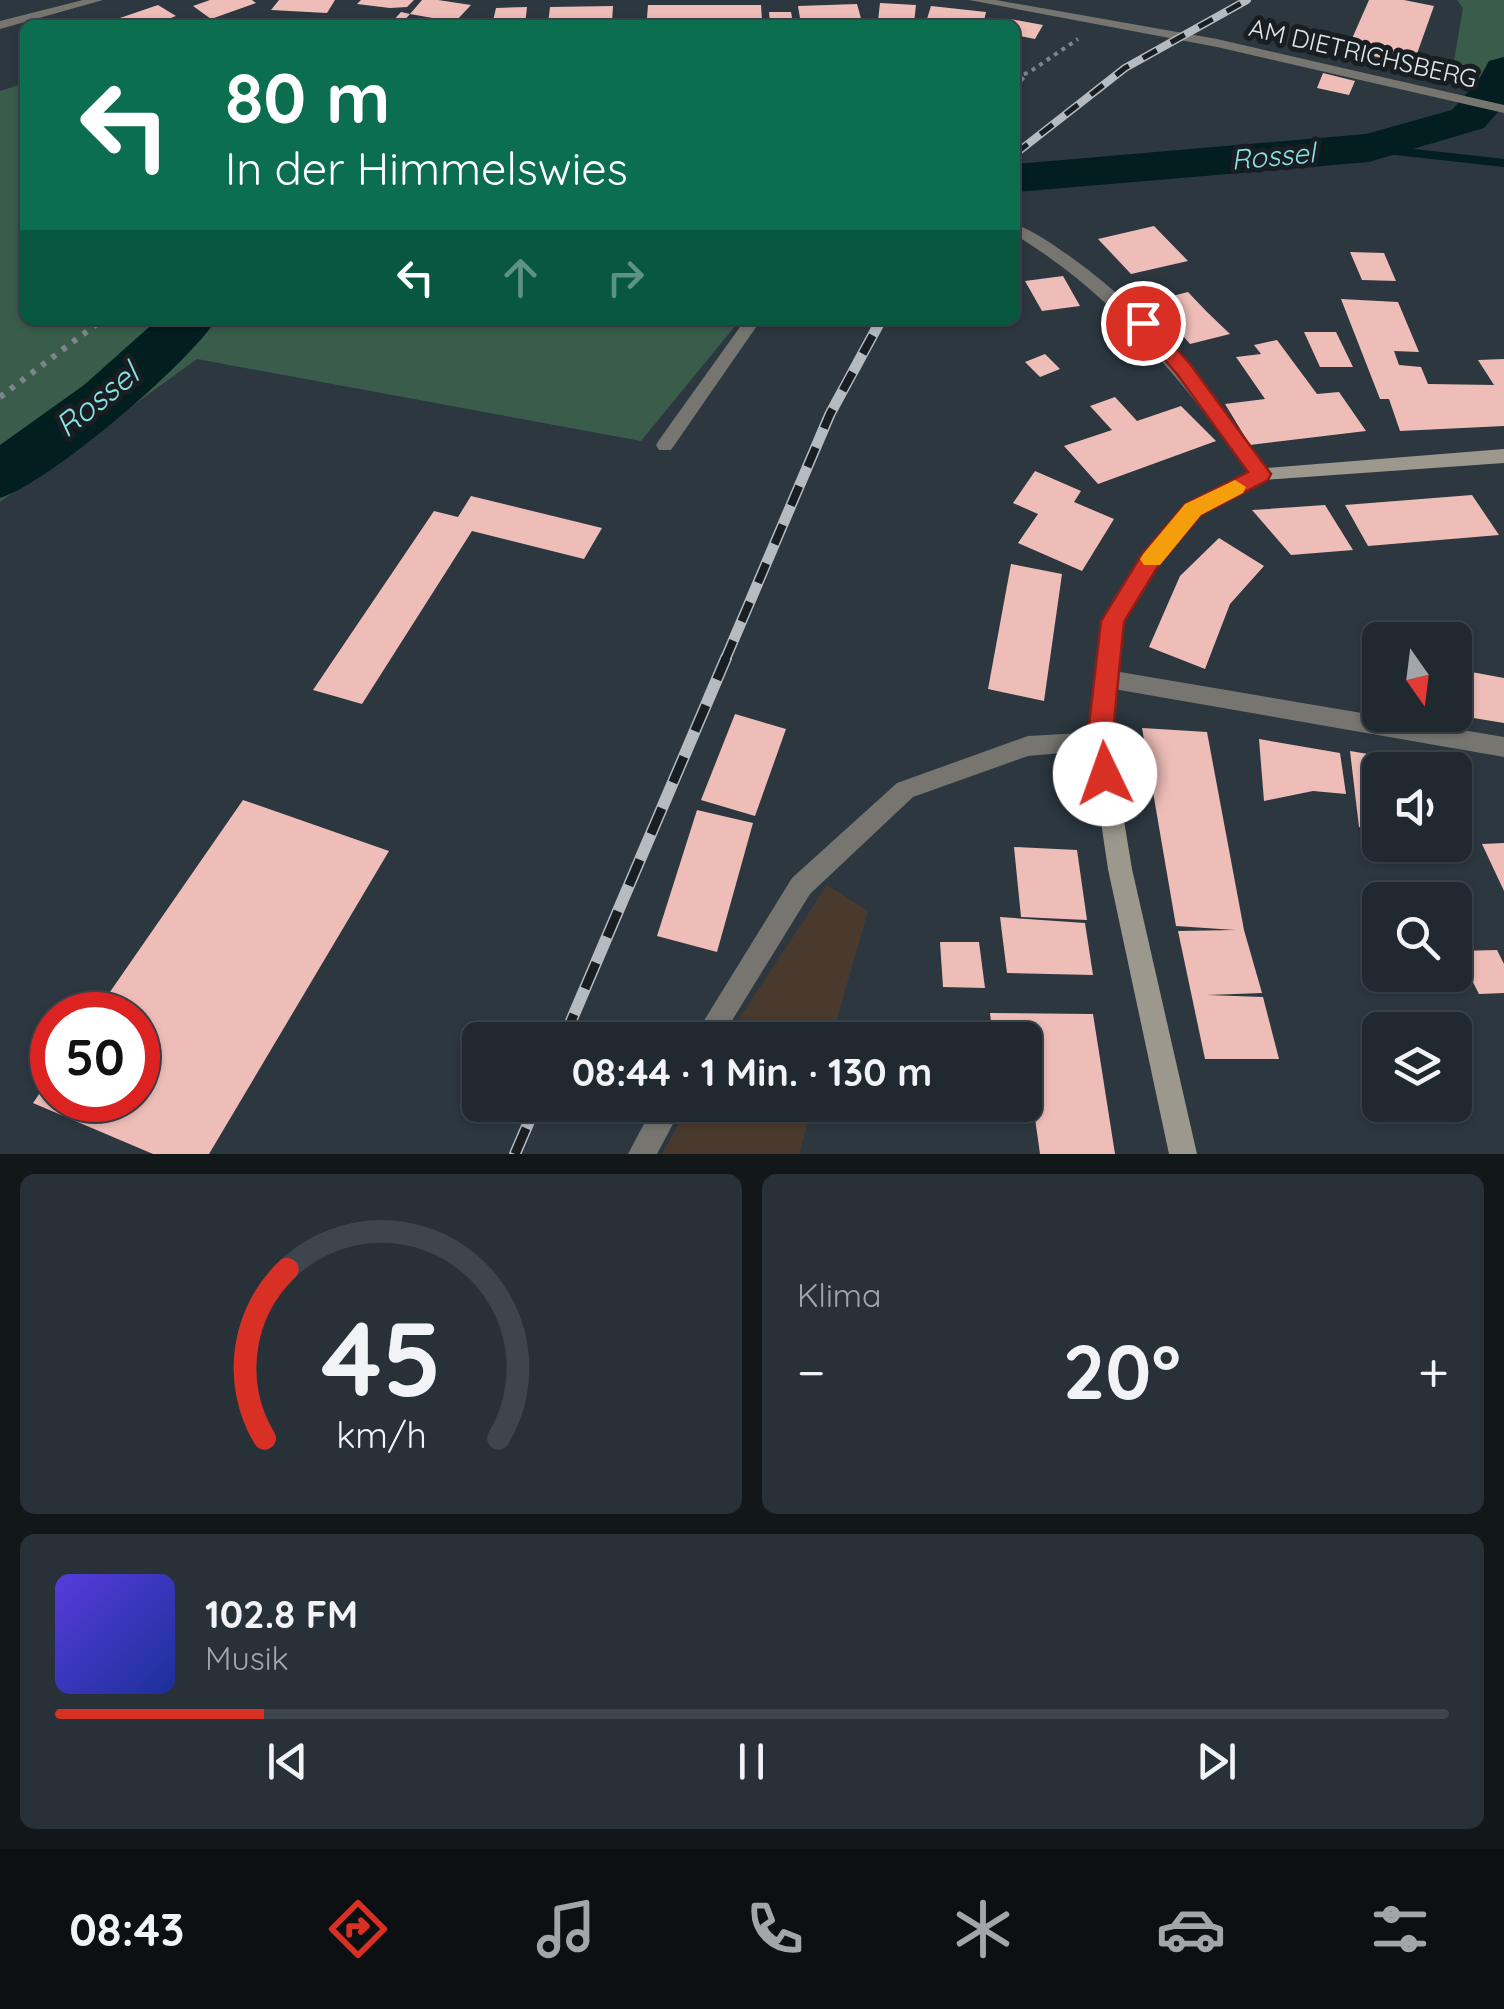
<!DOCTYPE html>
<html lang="de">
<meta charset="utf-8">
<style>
body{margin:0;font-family:Quicksand,sans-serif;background:#293138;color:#f1f3f6;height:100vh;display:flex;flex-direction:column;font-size:38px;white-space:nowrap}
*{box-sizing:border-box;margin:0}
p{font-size:32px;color:#a2a6ab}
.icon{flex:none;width:55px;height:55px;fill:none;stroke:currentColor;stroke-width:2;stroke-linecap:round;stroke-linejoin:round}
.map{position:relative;height:1154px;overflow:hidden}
.side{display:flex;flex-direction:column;gap:20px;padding:20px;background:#12171a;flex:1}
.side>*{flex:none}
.guide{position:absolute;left:20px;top:20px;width:1000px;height:305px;border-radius:15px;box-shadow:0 2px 8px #0004,0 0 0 2px #3e454c;background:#0b6e4f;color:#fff;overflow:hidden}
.needle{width:65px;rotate:166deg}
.tools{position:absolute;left:1362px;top:622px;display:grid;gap:20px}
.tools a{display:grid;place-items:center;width:110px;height:110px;border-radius:15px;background:#212930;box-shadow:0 2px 8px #0004,0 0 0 2px #3e454c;font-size:50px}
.speed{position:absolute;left:30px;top:992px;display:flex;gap:20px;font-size:50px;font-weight:700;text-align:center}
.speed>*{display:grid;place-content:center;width:130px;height:130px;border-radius:50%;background:#212930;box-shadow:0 2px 8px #0004,0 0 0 2px #3e454c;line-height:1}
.speed .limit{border:15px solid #d22;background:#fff;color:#111}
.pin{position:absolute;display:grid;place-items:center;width:85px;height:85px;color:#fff;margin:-42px;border:5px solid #fff;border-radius:50%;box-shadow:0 2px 10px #0007}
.me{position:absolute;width:110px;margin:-55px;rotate:357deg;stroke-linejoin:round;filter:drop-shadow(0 0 8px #0008)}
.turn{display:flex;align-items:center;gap:35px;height:210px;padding:0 40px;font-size:45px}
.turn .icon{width:130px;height:130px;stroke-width:2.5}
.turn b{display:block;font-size:70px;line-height:85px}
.lanes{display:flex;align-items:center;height:95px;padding:0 40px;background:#0003;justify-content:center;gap:50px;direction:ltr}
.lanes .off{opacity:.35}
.big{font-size:75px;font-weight:800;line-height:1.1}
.side .tile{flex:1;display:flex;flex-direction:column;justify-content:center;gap:15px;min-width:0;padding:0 35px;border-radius:15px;background:#293138}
.side .dial{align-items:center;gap:0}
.dial svg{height:260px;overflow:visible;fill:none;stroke:#3e454c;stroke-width:7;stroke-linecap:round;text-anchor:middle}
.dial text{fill:#f1f3f6;stroke:none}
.song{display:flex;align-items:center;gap:30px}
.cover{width:120px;height:120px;border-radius:15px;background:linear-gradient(135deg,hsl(250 70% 55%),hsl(230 70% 35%))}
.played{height:10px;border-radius:5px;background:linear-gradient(90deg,#d93025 15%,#3e454c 15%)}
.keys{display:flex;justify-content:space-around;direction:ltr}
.heat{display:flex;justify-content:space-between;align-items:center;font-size:55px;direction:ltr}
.side .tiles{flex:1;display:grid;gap:20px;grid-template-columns:1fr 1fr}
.tile:last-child{grid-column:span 2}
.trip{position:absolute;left:462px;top:1022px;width:580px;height:100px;border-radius:15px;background:#212930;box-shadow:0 2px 8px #0004,0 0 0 2px #3e454c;font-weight:800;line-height:100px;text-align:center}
.dock{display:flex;height:160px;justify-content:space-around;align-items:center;background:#0d1013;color:#a2a6ab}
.dock .icon{width:70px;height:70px}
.dock .current{color:#d93025}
.dock b{font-size:45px;color:#f1f3f6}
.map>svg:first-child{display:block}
</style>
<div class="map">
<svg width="1504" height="1154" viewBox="0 0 1504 1154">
<rect width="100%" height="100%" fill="#2c3740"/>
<!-- commercial -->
<g fill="#493a2d">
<polygon points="827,885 868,911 831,1040 725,1040"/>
<polygon points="689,1105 813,1105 799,1154 662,1154"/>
</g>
<!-- green -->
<g fill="#3a5c4a">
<polygon points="1457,0 1504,0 1504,97 1450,84 1463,8"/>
<polygon points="25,83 25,320 740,320 641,441 197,359 0,502 0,91"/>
</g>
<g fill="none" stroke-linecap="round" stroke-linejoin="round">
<!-- stream -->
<polyline stroke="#021e1f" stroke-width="8" points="1369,148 1504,163"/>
<!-- river -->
<g fill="#021e1f" fill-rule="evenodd">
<polygon points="1504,57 1504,105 1484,128 1369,162 1015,192 1015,164 1366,134 1452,110 1478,81 1489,61"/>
<path d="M157,320H216C187,365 49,483 0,498V445L84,385Z"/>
</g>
</g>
<!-- building -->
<g fill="#eebdb8">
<polygon points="210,0 252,0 256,3 211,19 193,6"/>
<polygon points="279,0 335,0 327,13 271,10"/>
<polygon points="361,0 414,0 407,7 390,8 357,4"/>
<polygon points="422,0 438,0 471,5 455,22 410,14 402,23 392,22 401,12 410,14"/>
<polygon points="1369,0 1404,0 1434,6 1413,65 1347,50"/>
<polygon points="880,3 916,5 914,23 878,21"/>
<polygon points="857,4 862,22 801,24 798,6"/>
<polygon points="158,5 176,16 152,25 121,25 114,20"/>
<polygon points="648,5 761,5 762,20 647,21 647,25 632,25 632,18 647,18"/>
<polygon points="613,6 612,23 548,24 550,7"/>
<polygon points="931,6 986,12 983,25 926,22"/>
<polygon points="527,7 525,25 492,25 496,8"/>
<polygon points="769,12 791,12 793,23 770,23"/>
<polygon points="1010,19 1043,25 1035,39 1015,35 1015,25 1007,25"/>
<polygon points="1323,73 1355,81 1349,95 1317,88"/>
<polygon points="1154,226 1188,261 1131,274 1098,239"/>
<polygon points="1350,252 1384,253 1396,281 1362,280"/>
<polygon points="1063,276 1080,306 1042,311 1025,281"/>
<polygon points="1188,292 1207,312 1230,334 1190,344 1153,301"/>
<polygon points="1341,299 1398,302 1419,352 1394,351 1399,365 1421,367 1428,384 1494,385 1478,360 1504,359 1504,426 1400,431 1389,399 1380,399"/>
<polygon points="1304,332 1336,332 1353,367 1320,367"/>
<polygon points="1277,340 1317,394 1339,392 1366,431 1250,445 1225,404 1265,399 1236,357 1261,354 1254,345"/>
<polygon points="1045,354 1060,369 1040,377 1025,362"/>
<polygon points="1115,397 1137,421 1181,406 1216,441 1098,484 1064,446 1112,430 1090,406"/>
<polygon points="1035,471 1081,491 1074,502 1114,519 1082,571 1018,543 1038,514 1013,503"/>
<polygon points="1472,495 1499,535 1368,546 1345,505"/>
<polygon points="471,496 602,528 584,559 472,531 362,704 313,690 434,511 458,517"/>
<polygon points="1325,505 1353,550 1291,555 1252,510"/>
<polygon points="1219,538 1264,566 1230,604 1205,669 1149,647 1180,576"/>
<polygon points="1011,564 1062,574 1044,701 988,689"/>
<polygon points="1455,669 1504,678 1504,723 1455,715"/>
<polygon points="735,714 786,729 755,816 701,800"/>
<polygon points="1142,728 1207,732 1244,930 1262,993 1207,995 1263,997 1279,1059 1205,1059 1178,931 1235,930 1176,926"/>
<polygon points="1259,739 1340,753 1346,794 1313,791 1264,801"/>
<polygon points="1350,751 1422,763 1424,770 1380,770 1380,830 1359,827"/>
<polygon points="243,800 389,851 209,1154 153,1154 33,1103 52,1075 52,1100 138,1100 138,1015 94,1015"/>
<polygon points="697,810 753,823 717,952 657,936"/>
<polygon points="1504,843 1504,891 1482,844"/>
<polygon points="1014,847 1077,850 1087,920 1021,917"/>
<polygon points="1000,917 1085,923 1093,975 1007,973"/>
<polygon points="940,942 979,942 985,988 943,987"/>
<polygon points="1497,950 1504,964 1504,993 1479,994 1457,951"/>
<polygon points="990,1013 1093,1014 1115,1154 1040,1154 1029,1075 1025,1075 1025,1040 993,1040"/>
<polygon points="830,1105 876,1105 875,1119 829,1111"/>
</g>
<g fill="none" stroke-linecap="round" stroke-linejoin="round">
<!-- path-far1 -->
<g stroke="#7c858d" stroke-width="4" stroke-dasharray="4 5" stroke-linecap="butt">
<polyline points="1015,76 1028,73 1078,39"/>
<polyline points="1015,87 1027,74"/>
</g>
<!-- path -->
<polyline stroke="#7c858d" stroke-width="6" stroke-dasharray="5 8" stroke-linecap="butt" points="0,397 102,320"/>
<!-- service -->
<g fill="#77756f" fill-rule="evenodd">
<polygon points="1100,732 1108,735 1111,742 1108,749 1028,756 913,797 810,894 720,1040 692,1040 792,878 897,783 1028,736"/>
<polygon points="654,1105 683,1105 657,1154 628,1154"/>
</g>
<!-- minor -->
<g fill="#77756f" fill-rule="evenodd">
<polygon points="83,0 103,0 0,29 0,21"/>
<polygon points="969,0 996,0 1217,39 1504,105 1504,113 1217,47"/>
<path d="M1015,224C1036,232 1057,247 1075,260C1153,316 1210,393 1268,469L1270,474L1268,479H1254C1185,385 1117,296 1015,235Z"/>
<polygon points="745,320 761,320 671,450 659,450 656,445 659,440"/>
<polygon points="1108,670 1504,737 1504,757 1108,688 1100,685 1097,679 1100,673"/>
</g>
<!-- secondary -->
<polygon fill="#9c988e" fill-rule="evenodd" points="1504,449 1504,463 1264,480 1200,514 1157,565 1122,622 1111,742 1132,869 1197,1154 1169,1154 1108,869 1089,742 1102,621 1143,555 1186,504 1254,469"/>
<!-- rail-far2 casing -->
<g stroke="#b4bcc2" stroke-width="8">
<polyline id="rail-far2" points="1015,154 1125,68 1247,0"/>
</g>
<!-- rail-far1 casing -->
<g stroke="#b4bcc2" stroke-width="11">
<polyline id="rail-far1" points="725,660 830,414 881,320"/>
</g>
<!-- rail casing -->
<g stroke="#b4bcc2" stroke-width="12">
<g id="rail">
<polyline points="563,1040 726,658"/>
<polyline points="515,1154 536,1105"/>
</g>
</g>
<!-- rail-far2 -->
<use href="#rail-far2" stroke="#191e22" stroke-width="5" stroke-dasharray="16" stroke-linecap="butt"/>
<!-- rail-far1 -->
<use href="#rail-far1" stroke="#191e22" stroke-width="8" stroke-dasharray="21" stroke-linecap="butt"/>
<!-- rail -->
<use href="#rail" stroke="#191e22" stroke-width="9" stroke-dasharray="28" stroke-linecap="butt"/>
</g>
<!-- route -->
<polygon fill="#d93025" stroke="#8d1f18" stroke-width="2.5" points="1143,317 1149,318 1190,364 1271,474 1268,480 1201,515 1158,566 1124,622 1112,742 1118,774 1114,782 1105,785 1096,782 1087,742 1101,621 1142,554 1185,504 1248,472 1177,374 1136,327 1136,318"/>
<!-- slow -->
<polygon fill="#f59e0b" points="1235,480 1246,487 1243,493 1201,515 1160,565 1144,565 1140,559 1144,553 1185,504"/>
<g text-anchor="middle" stroke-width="10" stroke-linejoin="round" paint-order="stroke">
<!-- far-street labels -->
<g font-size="25" fill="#e1e8ed" stroke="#191e22">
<text transform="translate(1363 53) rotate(13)" y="9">AM DIETRICHSBERG</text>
</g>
<!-- far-water labels -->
<g font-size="28" font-style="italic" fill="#88e3e5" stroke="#191e22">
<text transform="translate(1273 156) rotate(-5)" y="10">Rossel</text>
</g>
<!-- water labels -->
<g font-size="32" font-style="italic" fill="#88e3e5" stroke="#191e22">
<text transform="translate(97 400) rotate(-39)" y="11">Rossel</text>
</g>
</g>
</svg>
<div class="tools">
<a><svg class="needle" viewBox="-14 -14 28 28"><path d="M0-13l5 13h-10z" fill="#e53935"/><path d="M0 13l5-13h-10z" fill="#a2a6ab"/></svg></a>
<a><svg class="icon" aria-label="sound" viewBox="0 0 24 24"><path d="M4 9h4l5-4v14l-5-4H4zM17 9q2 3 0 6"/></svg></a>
<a><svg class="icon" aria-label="search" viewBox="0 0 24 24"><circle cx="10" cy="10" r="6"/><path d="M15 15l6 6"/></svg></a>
<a><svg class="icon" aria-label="layers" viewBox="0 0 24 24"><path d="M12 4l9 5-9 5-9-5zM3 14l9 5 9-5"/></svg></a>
</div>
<div class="speed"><div class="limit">50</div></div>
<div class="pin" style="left:1143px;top:323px;background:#d93025"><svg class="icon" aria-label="arrive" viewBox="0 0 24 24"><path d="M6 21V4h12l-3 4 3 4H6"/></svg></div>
<svg class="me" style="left:1105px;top:774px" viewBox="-20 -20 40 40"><circle r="19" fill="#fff"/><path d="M0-13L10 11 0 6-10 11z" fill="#d93025"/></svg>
<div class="trip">08:44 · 1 Min. · 130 m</div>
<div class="guide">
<div class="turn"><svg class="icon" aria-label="left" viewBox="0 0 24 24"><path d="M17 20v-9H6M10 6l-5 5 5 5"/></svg><div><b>80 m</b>In der Himmelswies</div></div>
<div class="lanes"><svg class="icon" aria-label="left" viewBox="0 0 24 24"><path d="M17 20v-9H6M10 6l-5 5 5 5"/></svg><svg class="icon off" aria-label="ahead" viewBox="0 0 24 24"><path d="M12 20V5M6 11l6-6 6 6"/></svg><svg class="icon off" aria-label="right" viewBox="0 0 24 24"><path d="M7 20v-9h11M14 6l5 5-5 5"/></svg></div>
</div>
</div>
<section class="side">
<div class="tiles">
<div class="tile dial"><svg viewBox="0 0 100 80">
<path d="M14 69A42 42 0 1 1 86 69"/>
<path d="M14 69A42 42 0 0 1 21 17" stroke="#d93025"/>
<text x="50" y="56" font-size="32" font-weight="700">45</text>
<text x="50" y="72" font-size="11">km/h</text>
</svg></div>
<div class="tile"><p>Klima</p>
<div class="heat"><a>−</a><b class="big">20°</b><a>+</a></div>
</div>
<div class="tile">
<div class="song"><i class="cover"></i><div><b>102.8 FM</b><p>Musik</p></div></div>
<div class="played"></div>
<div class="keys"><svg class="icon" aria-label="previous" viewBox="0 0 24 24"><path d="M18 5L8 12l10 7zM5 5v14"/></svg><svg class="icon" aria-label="pause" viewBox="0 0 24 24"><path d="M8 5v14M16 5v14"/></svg><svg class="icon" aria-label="next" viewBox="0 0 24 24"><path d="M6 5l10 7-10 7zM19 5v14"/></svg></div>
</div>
</div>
</section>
<nav class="dock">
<b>08:43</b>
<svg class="icon current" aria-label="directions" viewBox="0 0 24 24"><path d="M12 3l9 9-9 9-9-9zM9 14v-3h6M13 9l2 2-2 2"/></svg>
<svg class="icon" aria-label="music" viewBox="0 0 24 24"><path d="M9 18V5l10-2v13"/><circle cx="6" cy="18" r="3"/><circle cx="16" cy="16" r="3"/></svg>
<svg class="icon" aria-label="phone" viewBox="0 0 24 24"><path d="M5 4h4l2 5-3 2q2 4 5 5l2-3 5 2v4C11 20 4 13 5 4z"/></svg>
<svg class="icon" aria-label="climate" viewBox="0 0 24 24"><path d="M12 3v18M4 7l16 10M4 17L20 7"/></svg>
<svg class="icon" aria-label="car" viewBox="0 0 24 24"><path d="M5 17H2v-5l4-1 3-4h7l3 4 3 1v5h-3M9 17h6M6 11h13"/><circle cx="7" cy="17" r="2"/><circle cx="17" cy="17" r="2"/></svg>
<svg class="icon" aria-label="filters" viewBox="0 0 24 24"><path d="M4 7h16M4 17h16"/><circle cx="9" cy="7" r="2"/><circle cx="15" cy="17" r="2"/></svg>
</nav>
